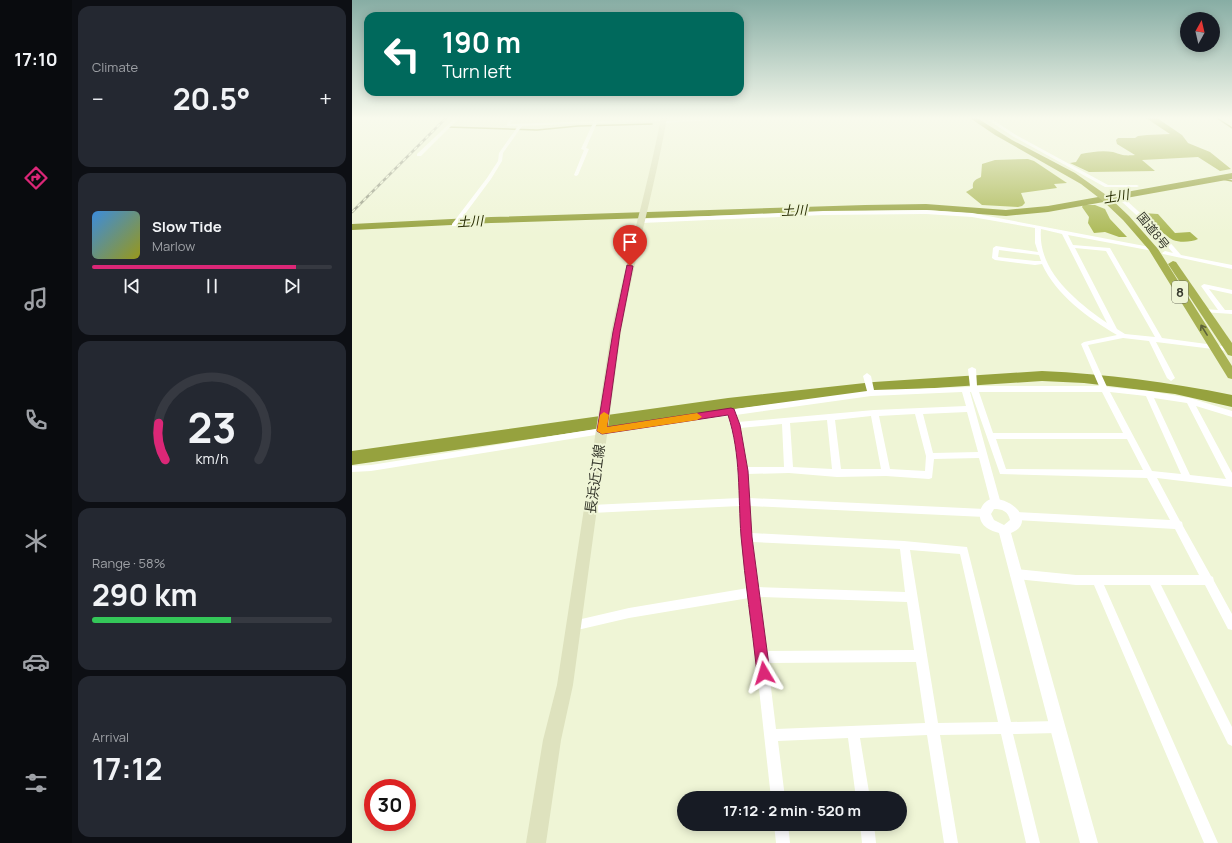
<!DOCTYPE html>
<meta charset="utf-8">
<style>
body{margin:0;font-family:Manrope,"Noto Sans JP",sans-serif;background:#242831;color:#f1f3f6;height:100vh;display:flex;flex-direction:column;font-size:15px;white-space:nowrap}
*{box-sizing:border-box;margin:0}
p{font-size:13px;color:#9ea1a6}
.icon{flex:none;width:22px;height:22px;fill:none;stroke:currentColor;stroke-width:2;stroke-linecap:round;stroke-linejoin:round}
.map{position:relative;flex:1;overflow:hidden}
.details{display:flex;flex-direction:column;gap:6px;padding:6px;background:#0d0f14;width:280px}
.details>*{flex:none}
.hud{position:absolute;left:12px;top:12px;width:380px;height:84px;border-radius:12px;box-shadow:0 2px 10px #0003;background:#00695c;color:#fff;overflow:hidden}
.needle{width:26px;rotate:8deg}
.tools{position:absolute;left:828px;top:12px;display:grid;gap:8px}
.tools a{display:grid;place-items:center;width:40px;height:40px;border-radius:50%;background:#171b24;box-shadow:0 2px 10px #0003;font-size:20px}
.speed{position:absolute;left:12px;top:779px;display:flex;gap:8px;font-size:20px;font-weight:700;text-align:center}
.speed>*{display:grid;place-content:center;width:52px;height:52px;border-radius:50%;background:#171b24;box-shadow:0 2px 10px #0003;line-height:1}
.speed .limit{border:6px solid #d22;background:#fff;color:#111}
.pin{position:absolute;display:grid;place-items:center;width:34px;height:34px;color:#fff;margin:-41px -17px;border-radius:50% 50% 50% 0;rotate:-45deg;box-shadow:0 0 4px #0007}
.pin .icon{rotate:45deg}
.me{position:absolute;width:44px;margin:-22px;rotate:353deg;stroke-linejoin:round;filter:drop-shadow(0 0 3px #0008)}
.turn{display:flex;align-items:center;gap:14px;height:84px;padding:0 12px;font-size:18px}
.turn .icon{width:52px;height:52px;stroke-width:2.5}
.turn b{display:block;font-size:28px;line-height:34px}
.big{font-size:30px;font-weight:700;line-height:1.1}
.details .card{flex:1;display:flex;flex-direction:column;justify-content:center;gap:6px;min-width:0;padding:0 14px;border-radius:12px;background:#242831}
.details .dial{align-items:center;gap:0}
.dial svg{height:104px;overflow:visible;fill:none;stroke:#363941;stroke-width:7;stroke-linecap:round;text-anchor:middle}
.dial text{fill:#f1f3f6;stroke:none}
.song{display:flex;align-items:center;gap:12px}
.cover{width:48px;height:48px;border-radius:6px;background:linear-gradient(135deg,hsl(210 70% 55%),hsl(60 70% 35%))}
.played{height:4px;border-radius:2px;background:linear-gradient(90deg,#db2777 85%,#363941 85%)}
.keys{display:flex;justify-content:space-around;direction:ltr}
.heat{display:flex;justify-content:space-between;align-items:center;font-size:22px;direction:ltr}
.charge{height:6px;border-radius:3px;background:linear-gradient(90deg,#34c759 58%,#363941 0)}
.trip{position:absolute;left:325px;top:791px;width:230px;height:40px;border-radius:20px;background:#171b24;box-shadow:0 2px 10px #0003;font-weight:700;line-height:40px;text-align:center}
main{display:flex;flex:1;min-height:0}
.tabs{display:flex;flex-direction:column;width:72px;justify-content:space-around;align-items:center;background:#090b0e;color:#9ea1a6}
.tabs .icon{width:28px;height:28px}
.tabs .active{color:#db2777}
.tabs b{font-size:18px;color:#f1f3f6}
.map>svg:first-child{display:block}
</style>
<main>
<nav class="tabs">
<b>17:10</b>
<svg class="icon active" aria-label="directions" viewBox="0 0 24 24"><path d="M12 3l9 9-9 9-9-9zM9 14v-3h6M13 9l2 2-2 2"/></svg>
<svg class="icon" aria-label="music" viewBox="0 0 24 24"><path d="M9 18V5l10-2v13"/><circle cx="6" cy="18" r="3"/><circle cx="16" cy="16" r="3"/></svg>
<svg class="icon" aria-label="phone" viewBox="0 0 24 24"><path d="M5 4h4l2 5-3 2q2 4 5 5l2-3 5 2v4C11 20 4 13 5 4z"/></svg>
<svg class="icon" aria-label="climate" viewBox="0 0 24 24"><path d="M12 3v18M4 7l16 10M4 17L20 7"/></svg>
<svg class="icon" aria-label="car" viewBox="0 0 24 24"><path d="M5 17H2v-5l4-1 3-4h7l3 4 3 1v5h-3M9 17h6M6 11h13"/><circle cx="7" cy="17" r="2"/><circle cx="17" cy="17" r="2"/></svg>
<svg class="icon" aria-label="filters" viewBox="0 0 24 24"><path d="M4 7h16M4 17h16"/><circle cx="9" cy="7" r="2"/><circle cx="15" cy="17" r="2"/></svg>
</nav>
<section class="details">
<div class="card"><p>Climate</p>
<div class="heat"><a>−</a><b class="big">20.5°</b><a>+</a></div>
</div>
<div class="card">
<div class="song"><i class="cover"></i><div><b>Slow Tide</b><p>Marlow</p></div></div>
<div class="played"></div>
<div class="keys"><svg class="icon" aria-label="previous" viewBox="0 0 24 24"><path d="M18 5L8 12l10 7zM5 5v14"/></svg><svg class="icon" aria-label="pause" viewBox="0 0 24 24"><path d="M8 5v14M16 5v14"/></svg><svg class="icon" aria-label="next" viewBox="0 0 24 24"><path d="M6 5l10 7-10 7zM19 5v14"/></svg></div>
</div>
<div class="card dial"><svg viewBox="0 0 100 80">
<path d="M14 69A42 42 0 1 1 86 69"/>
<path d="M14 69A42 42 0 0 1 9 41" stroke="#db2777"/>
<text x="50" y="56" font-size="32" font-weight="700">23</text>
<text x="50" y="72" font-size="11">km/h</text>
</svg></div>
<div class="card"><p>Range · 58%</p><b class="big">290 km</b><div class="charge"></div></div>
<div class="card"><p>Arrival</p><b class="big">17:12</b></div>
</section>
<div class="map">
<svg width="880" height="843" viewBox="0 0 880 843">
<rect width="100%" height="100%" fill="#eff5d6"/>
<!-- forest -->
<g fill="#acb957">
<path d="M794,118H805L830,135L836,143L858,152L879,169L868,171L846,157L790,160L803,171L737,172L718,163L724,162L729,154C738,152 751,150 761,152C770,155 772,156 783,155L765,144L764,140L766,138H783L786,136L795,135L818,134Z"/>
<path d="M676,159L682,161L715,183L702,184L705,188L669,193L673,203L670,206L666,207L630,205L614,192L621,188C620,181 623,180 629,177L630,164L643,160Z"/>
<polygon points="731,205 743,205 753,209 758,219 775,237 767,237 753,232 742,233 736,223 737,217 730,207"/>
<path d="M791,213L806,214L823,233L838,232L846,239C840,242 828,243 821,240C813,236 798,220 791,213Z"/>
</g>
<g fill="none" stroke-linecap="round" stroke-linejoin="round">
<!-- stream -->
<g stroke="#96a23e" stroke-width="1.5">
<polyline points="865,118 880,128"/>
<polyline points="95,127 185,130 226,126 300,124"/>
<polyline points="865,178 880,181"/>
</g>
<!-- river -->
<g fill="#96a23e" fill-rule="evenodd">
<polygon points="880,173 880,179 696,212 654,216 574,210 513,211 139,223 0,230 0,224 139,217 513,205 574,204 654,210 696,206"/>
<path d="M690,371C755,374 816,382 880,395V407L823,394L732,383L690,381L522,392L376,410L0,465V451L376,398L522,382Z"/>
</g>
<!-- minor -->
<g fill="#fff" fill-rule="evenodd">
<polygon points="103,118 107,118 69,156 65,156 65,154"/>
<polygon points="159,118 163,118 158,124 242,121 242,118 246,118 246,121 311,119 312,121 392,118 311,123 310,121 245,123 234,148 237,149 226,175 224,176 222,175 232,150 229,149 241,123 170,126 151,153 150,161 139,179 104,226 100,226 100,224 135,178 146,161 147,153 166,126 154,126"/>
<polygon points="633,118 638,118 664,135 756,185 785,185 787,186 785,187 753,187 662,137"/>
<polygon points="770,200 774,200 808,231 829,255 880,265 880,269 811,254 810,253 813,251 821,253 804,233 770,202"/>
<path d="M574,210L620,213L803,248L804,249L801,251L716,235L721,245L758,248L810,338L877,347L880,348L879,351H877L804,342L823,378L819,381L815,378L797,341L771,338L736,345L755,387L797,391L838,398L880,411V417L844,406L880,473V487L805,478L828,521L830,522L831,526L859,576L861,577L862,581L880,614V630L876,629L853,585H809L880,727V746L876,744L798,585H752L866,843H852L742,585H724L663,579L659,577L658,574L659,571L663,569L724,575H847L823,529L664,520L661,519L659,516L661,513L664,512L818,520L795,478L648,474L619,392H618L649,504L647,507L644,508L641,507L639,504L627,458L582,459L580,478L577,479L534,476L485,477L437,473L395,474L397,498L633,509L636,510L638,513L636,516L633,517L398,506L400,533L552,541L615,547L659,722L705,721L709,723L711,727L709,731L705,733L661,734L688,843H674L649,734L588,735L606,843H592L575,735L508,738L518,798H504L496,738L426,741L433,798H419L397,598L277,618L221,631L217,630L216,626L217,622L221,621L277,608L396,588L390,537L388,506L239,513L236,512L234,509L236,506L239,505L388,498L383,444L376,416L287,428L19,471L0,472V466L19,465L287,422L515,391L511,376L515,373L519,376L522,390L618,387L616,369L620,367L624,369L625,386H747L729,344L732,342L765,335C736,318 704,295 690,264L683,265L643,260L640,258L641,248L644,246L686,252L683,243V228L620,217L574,214L471,215L290,223L287,221L290,219L471,211ZM689,229L710,234L755,323C725,302 685,271 689,229ZM723,248L754,251L803,337L773,334L765,329ZM647,250L687,255L689,261H683L646,257ZM610,392L614,406L522,410L386,422L384,415L519,396ZM627,392H750L771,433H641ZM758,392L794,396L829,474L800,471ZM802,398L835,403L874,479L838,475ZM615,412L626,452L581,453L571,414ZM563,414L574,456L573,471L538,469L527,416ZM519,416L529,469H489L483,420ZM475,420L480,469L441,467L438,423ZM430,424L432,467H395L388,428ZM644,439H775L791,470L654,469ZM401,542L548,549L553,592L406,587ZM558,550L608,554L646,722L586,723ZM407,597L555,602L562,650L414,651ZM564,662L573,723L424,729L416,663Z"/>
<polygon points="852,284 880,290 880,294 857,289 873,310 880,310 880,314 851,312 850,311 853,309 866,310 849,286"/>
<polygon points="422,824 436,824 438,843 424,843"/>
<polygon points="508,824 522,824 524,843 510,843"/>
</g>
<!-- tertiary -->
<path fill="#fff" fill-rule="evenodd" d="M639,499C662,497 684,523 659,533L746,843H728L647,533C643,532 638,530 635,528C623,520 627,503 639,499ZM642,509C650,509 656,511 658,520L652,525L642,520L639,514Z"/>
<!-- secondary -->
<path fill="#dee2be" fill-rule="evenodd" d="M309,118H315C302,190 282,260 269,332L221,685L209,740L194,843H174L191,740L205,685L259,332C274,260 295,190 309,118Z"/>
<!-- trunk -->
<g fill="#a8b253" fill-rule="evenodd">
<polygon points="618,118 625,118 660,140 723,173 757,197 777,216 806,249 880,366 880,379 876,378 797,250 771,220 751,201 729,184 643,135"/>
<polygon points="821,261 824,262 880,343 880,356 876,355 816,264"/>
</g>
<!-- rail casing -->
<g stroke="#9a9e88" stroke-width="2.5">
<polyline id="rail" points="0,212 94,118"/>
</g>
<!-- rail -->
<use href="#rail" stroke="#eff5d6" stroke-width="1.5" stroke-dasharray="4" stroke-linecap="butt"/>
</g>
<!-- one-way arrows -->
<defs><path id="oneway-shaft" d="M-6 0H5M1.5-3L5.5 0L1.5 3" fill="none" stroke-width="1.6" stroke-linecap="round" stroke-linejoin="round"/></defs>
<use stroke="#5e633a" href="#oneway-shaft" transform="translate(852 330) rotate(-122)"/>
<!-- sky -->
<linearGradient id="sky" x2="0" y2="1"><stop stop-color="#87ada4"/><stop offset="0.5" stop-color="#f8faed"/><stop offset="1" stop-color="#f8faed" stop-opacity="0"/></linearGradient>
<rect width="880" height="236" fill="url(#sky)"/>
<!-- route -->
<path fill="#db2777" stroke="#8e194d" d="M275,265L281,266L268,332L255,427L379,408L382,409L388,425L396,471L400,537L418,673L416,677L412,679L407,677L405,673C400,627 393,582 389,536C386,496 389,454 376,415L250,434L245,431L261,332Z"/>
<!-- slow -->
<polygon fill="#f59e0b" points="252,412 257,415 255,427 345,413 350,417 345,420 250,434 245,431 248,415"/>
<g text-anchor="middle" stroke-width="4" stroke-linejoin="round" paint-order="stroke">
<!-- far-street labels -->
<g font-size="12" fill="#36382c" stroke="#eff5d6">
<text transform="translate(801 231) rotate(51)" y="4">国道8号</text>
</g>
<!-- far-water labels -->
<g font-size="13" font-style="italic" fill="#282d02" stroke="#eff5d6">
<text transform="translate(764 196) rotate(-10)" y="5">土川</text>
<text transform="translate(442 210) rotate(-2)" y="5">土川</text>
<text transform="translate(118 221) rotate(-3)" y="5">土川</text>
</g>
<!-- shield labels -->
<rect fill="#eff5d6" stroke="#6e715f" stroke-width="1" x="820" y="281" width="16" height="22" rx="3"/>
<g font-size="13" font-weight="bold" fill="#36382c">
<text x="828" y="297">8</text>
</g>
<!-- street labels -->
<g font-size="14" fill="#36382c" stroke="#eff5d6">
<text transform="translate(243 479) rotate(-82)" y="5">長浜近江線</text>
</g>
</g>
</svg>
<div class="tools">
<a><svg class="needle" viewBox="-14 -14 28 28"><path d="M0-13l5 13h-10z" fill="#e53935"/><path d="M0 13l5-13h-10z" fill="#9ea1a6"/></svg></a>
</div>
<div class="speed"><div class="limit">30</div></div>
<div class="pin" style="left:278px;top:266px;background:#d93025"><svg class="icon" aria-label="arrive" viewBox="0 0 24 24"><path d="M6 21V4h12l-3 4 3 4H6"/></svg></div>
<svg class="me" style="left:412px;top:673px" viewBox="-20 -20 40 40"><path d="M0-17L14 15 0 8-14 15z" fill="#db2777" stroke="#fff" stroke-width="4"/></svg>
<div class="trip">17:12 · 2 min · 520 m</div>
<div class="hud">
<div class="turn"><svg class="icon" aria-label="left" viewBox="0 0 24 24"><path d="M17 20v-9H6M10 6l-5 5 5 5"/></svg><div><b>190 m</b>Turn left</div></div>
</div>
</div>
</main>
